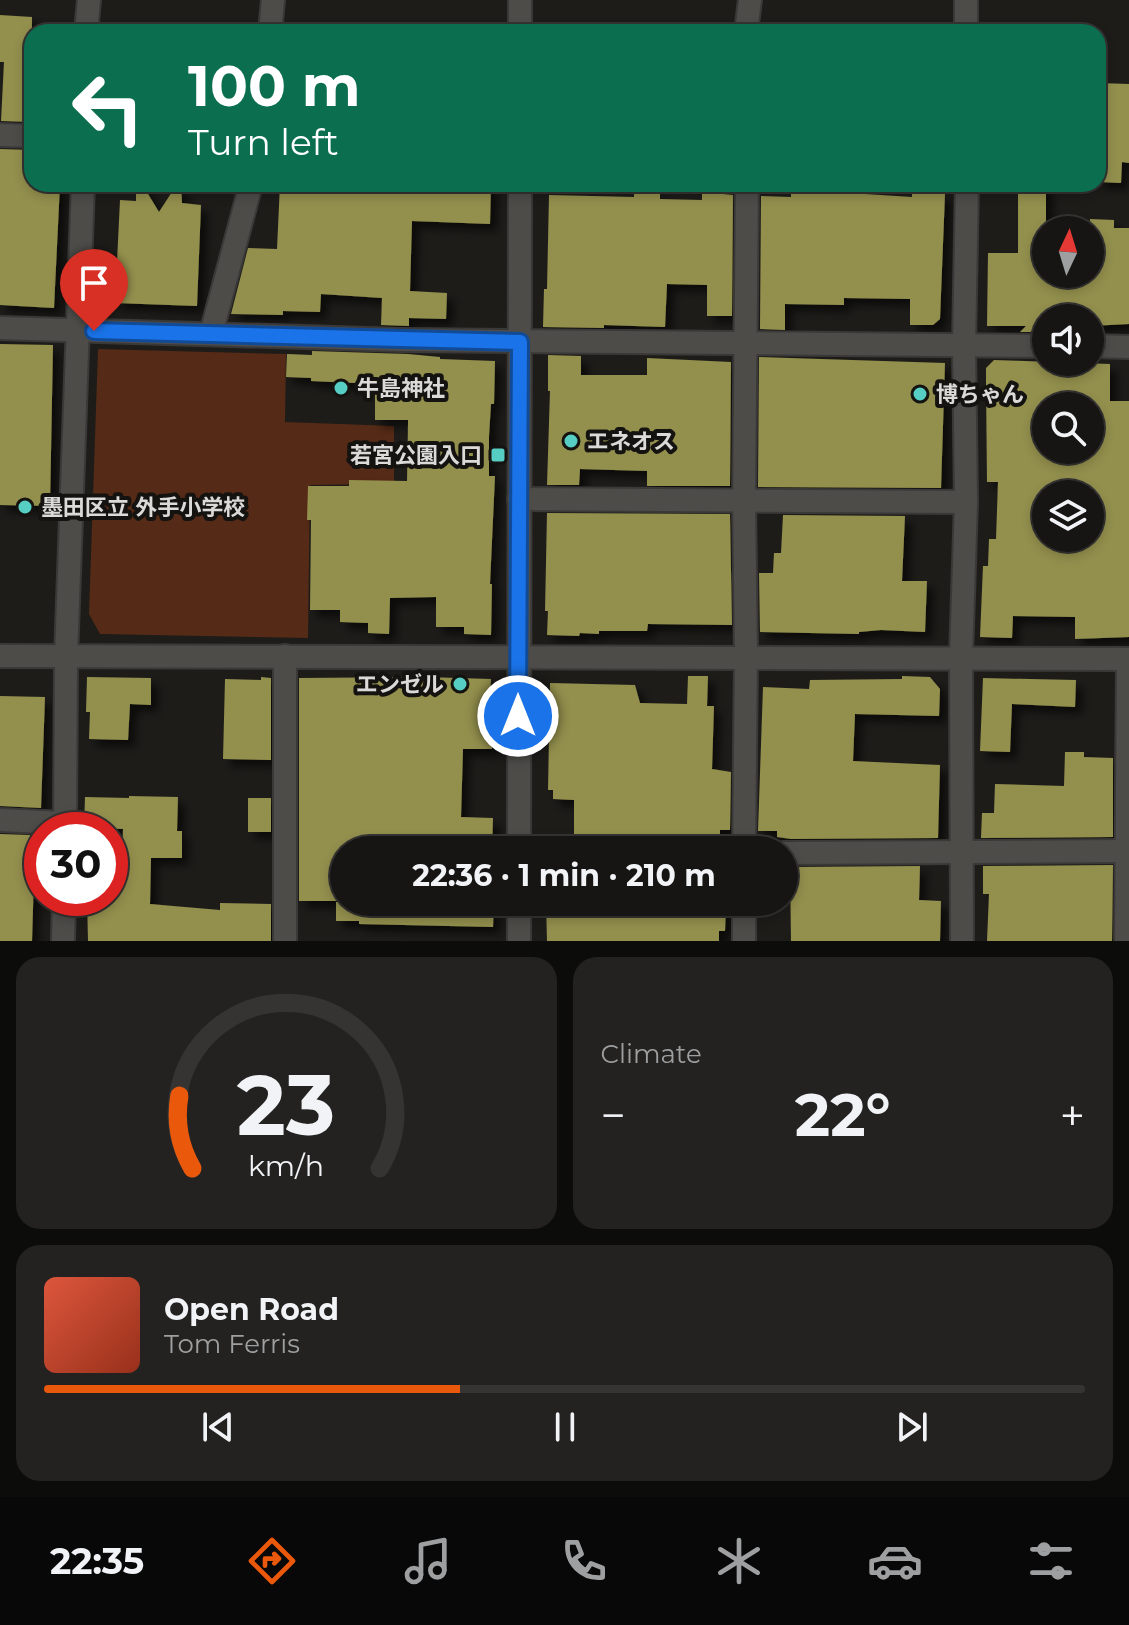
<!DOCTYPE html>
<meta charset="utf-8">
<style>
body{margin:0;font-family:Montserrat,"Noto Sans JP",sans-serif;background:#232221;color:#f1f3f6;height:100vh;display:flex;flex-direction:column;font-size:30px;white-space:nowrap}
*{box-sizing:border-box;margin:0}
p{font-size:26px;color:#9e9fa0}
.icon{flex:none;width:44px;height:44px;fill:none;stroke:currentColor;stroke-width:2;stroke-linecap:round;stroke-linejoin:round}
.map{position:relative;height:941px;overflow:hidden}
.panel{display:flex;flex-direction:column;gap:16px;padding:16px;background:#0c0c0a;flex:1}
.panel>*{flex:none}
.guide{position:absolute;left:24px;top:24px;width:1082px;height:168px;border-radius:24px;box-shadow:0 4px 12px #0003,0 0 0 2px #353433;background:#0b6e4f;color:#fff;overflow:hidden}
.needle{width:52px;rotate:4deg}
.buttons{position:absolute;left:1032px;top:216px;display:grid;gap:16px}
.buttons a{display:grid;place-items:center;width:72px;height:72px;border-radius:50%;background:#161513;box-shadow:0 4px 12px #0003,0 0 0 2px #353433;font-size:40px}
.speed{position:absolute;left:24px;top:812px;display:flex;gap:16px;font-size:40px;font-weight:700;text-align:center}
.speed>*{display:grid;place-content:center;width:104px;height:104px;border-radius:50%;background:#161513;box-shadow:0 4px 12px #0003,0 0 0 2px #353433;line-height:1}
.speed .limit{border:12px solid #d22;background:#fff;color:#111}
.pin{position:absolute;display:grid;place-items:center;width:68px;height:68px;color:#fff;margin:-82px -34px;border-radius:50% 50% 50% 0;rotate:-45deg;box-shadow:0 0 8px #0007}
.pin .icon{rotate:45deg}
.me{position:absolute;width:88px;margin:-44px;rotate:0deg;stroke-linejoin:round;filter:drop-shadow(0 0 6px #0008)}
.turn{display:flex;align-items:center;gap:28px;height:168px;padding:0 32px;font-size:36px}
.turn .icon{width:104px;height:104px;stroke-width:2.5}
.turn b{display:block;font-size:56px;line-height:68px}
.big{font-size:60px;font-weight:700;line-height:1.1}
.panel .tile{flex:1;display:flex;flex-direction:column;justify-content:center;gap:12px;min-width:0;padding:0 28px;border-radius:24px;background:#232221}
.panel .dial{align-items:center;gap:0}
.dial svg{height:208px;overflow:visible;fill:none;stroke:#353433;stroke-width:7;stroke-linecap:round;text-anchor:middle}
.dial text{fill:#f1f3f6;stroke:none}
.song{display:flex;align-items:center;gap:24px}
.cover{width:96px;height:96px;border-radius:12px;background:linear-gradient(135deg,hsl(10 70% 55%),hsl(10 70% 35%))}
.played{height:8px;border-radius:4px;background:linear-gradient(90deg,#ea580c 40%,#353433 40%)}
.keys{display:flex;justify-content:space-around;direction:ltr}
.heat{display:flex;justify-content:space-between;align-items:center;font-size:44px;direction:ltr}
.panel .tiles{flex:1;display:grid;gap:16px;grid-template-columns:1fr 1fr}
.tile:last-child{grid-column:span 2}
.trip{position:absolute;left:330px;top:836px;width:468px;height:80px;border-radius:40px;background:#161513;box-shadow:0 4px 12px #0003,0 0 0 2px #353433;font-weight:700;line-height:80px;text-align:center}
.tabs{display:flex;height:128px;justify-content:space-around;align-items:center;background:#090808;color:#9e9fa0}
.tabs .icon{width:56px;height:56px}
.tabs .current{color:#ea580c}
.tabs b{font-size:36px;color:#f1f3f6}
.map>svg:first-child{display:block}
</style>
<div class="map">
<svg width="1129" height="941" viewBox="0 0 1129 941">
<defs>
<filter id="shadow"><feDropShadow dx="7" dy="7" stdDeviation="4" flood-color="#0009"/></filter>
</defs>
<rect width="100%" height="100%" fill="#1d1c19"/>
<!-- green -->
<polygon fill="#552a16" points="98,349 286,354 285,422 394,426 394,484 310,485 308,638 100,634 89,614"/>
<!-- building -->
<g fill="#938f4e" fill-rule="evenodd" filter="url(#shadow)">
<polygon points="0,15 32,17 31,122 1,121 4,62 0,62"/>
<polygon points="1098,83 1129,84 1129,163 1122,162 1121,183 1098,182"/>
<polygon points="0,149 32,150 32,184 60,184 54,308 0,305"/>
<polygon points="136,184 142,184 159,212 177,184 181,184 182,203 201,205 197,306 115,303 120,200 136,201"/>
<polygon points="280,184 377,187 377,184 491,184 490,224 412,221 410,291 447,293 446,319 409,318 409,326 381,325 382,298 321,294 320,312 283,311 283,315 231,314 248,248 277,249"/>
<polygon points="1018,184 1046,184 1046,280 1090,280 1090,219 1114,220 1114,228 1129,228 1129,324 1090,326 1090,318 1045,318 1044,332 1020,332 1026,326 987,326 988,253 1018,253"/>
<polygon points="818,191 912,197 912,193 945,194 940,319 933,325 910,325 910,299 844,298 844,305 785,304 785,330 760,329 761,196 791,197 791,193 818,194"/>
<polygon points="702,192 733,195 732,316 707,316 707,285 667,284 665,327 604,325 604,328 543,327 544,289 547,289 549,195 634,197 634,194 660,194 660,199 702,200"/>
<polygon points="0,344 53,345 50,506 0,505"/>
<polygon points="312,351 408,354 440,357 440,359 495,361 494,404 491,404 489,436 489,476 495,476 490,584 492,584 491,635 464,634 464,627 436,627 436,597 390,598 389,634 368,633 368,623 340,622 340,610 310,610 311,520 307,520 308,486 349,486 349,480 407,481 408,424 408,420 375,420 375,384 311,381 311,378 286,377 287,354 312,355"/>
<polygon points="548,355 581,356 581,375 647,375 647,358 731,362 730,486 647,486 647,471 580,469 579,485 547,485 550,391 548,391"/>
<polygon points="759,357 945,363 941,488 758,487"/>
<path d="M994,360L1110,364V401H1129V637L1075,639V617L1013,616L1012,638L980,637L983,566H988L989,539H996L998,482H987L986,384V368ZM1046,406H1090V450H1046ZM1046,487H1087V494H1090V538H1046Z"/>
<polygon points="547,513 730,514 732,625 648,624 647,631 599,631 599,634 580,633 579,636 547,635 548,611 545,611"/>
<polygon points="783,515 905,516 902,581 927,581 925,632 881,630 859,632 859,634 760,632 759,573 773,573 774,553 781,553"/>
<polygon points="688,676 708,676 707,706 714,706 712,769 731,772 730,830 720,830 720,836 617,834 617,839 574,836 574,800 553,799 553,790 548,790 550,683 635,685 640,703 687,704"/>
<polygon points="902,676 930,677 940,689 939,716 855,714 853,761 940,765 938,838 791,839 777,837 777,831 758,831 763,687 809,689 810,680 902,679"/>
<polygon points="87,677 151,678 151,705 130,704 128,740 89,739 90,712 86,712"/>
<polygon points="261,677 271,678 271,760 223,759 225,679 261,680"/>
<polygon points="424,677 491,679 489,717 493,717 492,749 463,749 461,817 493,818 492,850 344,850 344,901 299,901 299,678"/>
<polygon points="983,678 1076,680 1075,707 1012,704 1010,752 980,751"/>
<polygon points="0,696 45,697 41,808 0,806"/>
<polygon points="1065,752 1084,752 1084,757 1113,758 1113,837 981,838 982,813 994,813 995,784 1064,786"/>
<polygon points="129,796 178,797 177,831 182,831 182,858 151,858 150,904 220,910 220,903 271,904 271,941 88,941 87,898 110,898 110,872 122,872 123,829 84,828 85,797 129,798"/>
<rect x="248" y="798" width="23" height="34"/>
<polygon points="0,834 30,835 29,876 34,876 32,941 0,941"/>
<polygon points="1113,865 1112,941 987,941 989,894 983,894 983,866"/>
<polygon points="920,866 919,900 941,901 940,941 791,941 790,867"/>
<polygon points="336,902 494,902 493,927 359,924 359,921 336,921"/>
<polygon points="546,902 726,905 725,931 719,931 719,941 547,941"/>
</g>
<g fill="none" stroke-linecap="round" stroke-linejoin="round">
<!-- minor casing -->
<g stroke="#3a3938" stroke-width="26">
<g id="minor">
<polyline points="966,0 966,32"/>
<polyline points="86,32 89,0"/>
<polyline points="270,32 273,0"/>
<polyline points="520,32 520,0"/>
<polyline points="746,32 750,0"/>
<polyline points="0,135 32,136"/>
<polyline points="0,328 402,340 1046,346"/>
<polyline points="211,334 251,184"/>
<polyline points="1090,346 1129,347"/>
<polyline points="519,499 966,502"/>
<polyline points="285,656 285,941"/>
<polyline points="0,820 65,823"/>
<polyline points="65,830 66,657 83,184"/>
<polyline points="519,849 575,850"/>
<polyline points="519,850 520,184"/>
<polyline points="744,850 746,656 744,500 747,184"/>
<polyline points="784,853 1129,851"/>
<polyline points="519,902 519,941"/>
<polyline points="63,941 64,898"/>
<polyline points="744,941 744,902"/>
<polyline points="962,941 961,657 966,502 964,345 967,184"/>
<polyline points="1126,941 1128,659"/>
</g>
</g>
<!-- tertiary casing -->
<g stroke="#3a3938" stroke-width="26">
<polyline id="tertiary" points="0,656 1129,659"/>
</g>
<!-- minor -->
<use href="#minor" stroke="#4d4c49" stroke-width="22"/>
<!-- tertiary -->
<use href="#tertiary" stroke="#4d4c49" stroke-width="22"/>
</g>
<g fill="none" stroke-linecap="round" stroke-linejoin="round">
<!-- route casing -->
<g stroke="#114b97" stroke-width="20">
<polyline id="route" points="94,331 520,342 518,716"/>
</g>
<!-- route -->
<use href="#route" stroke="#1a73e8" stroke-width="14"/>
</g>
<!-- markers -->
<g fill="#56cec3" stroke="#141310" stroke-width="3">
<circle cx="341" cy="388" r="8"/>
<circle cx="920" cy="394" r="8"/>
<circle cx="571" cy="441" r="8"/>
<rect x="490" y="447" width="16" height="16" rx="4"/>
<circle cx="25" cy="507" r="8"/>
<circle cx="460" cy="684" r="8"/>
</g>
<g text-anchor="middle" stroke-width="8" stroke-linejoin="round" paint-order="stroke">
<!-- poi labels -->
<g font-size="22" font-weight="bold" fill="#dbdad8" stroke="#141310" text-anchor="start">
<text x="357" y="396">牛島神社</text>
<text x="936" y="402">博ちゃん</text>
<text x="587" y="449">エネオス</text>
<text x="482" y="463" text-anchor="end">若宮公園入口</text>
<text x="41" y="515">墨田区立 外手小学校</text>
<text x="444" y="692" text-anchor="end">エンゼル</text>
</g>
</g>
</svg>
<div class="buttons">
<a><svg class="needle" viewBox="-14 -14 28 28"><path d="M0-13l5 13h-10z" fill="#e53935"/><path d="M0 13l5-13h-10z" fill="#9e9fa0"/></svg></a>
<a><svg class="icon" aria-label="sound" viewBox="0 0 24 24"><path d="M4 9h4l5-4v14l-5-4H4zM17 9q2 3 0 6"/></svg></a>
<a><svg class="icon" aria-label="search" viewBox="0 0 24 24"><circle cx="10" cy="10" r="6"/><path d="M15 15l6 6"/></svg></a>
<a><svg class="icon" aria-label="layers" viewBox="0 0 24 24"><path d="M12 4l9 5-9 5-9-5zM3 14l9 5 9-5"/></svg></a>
</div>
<div class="speed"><div class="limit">30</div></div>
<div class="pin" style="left:94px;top:331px;background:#d93025"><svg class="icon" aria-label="arrive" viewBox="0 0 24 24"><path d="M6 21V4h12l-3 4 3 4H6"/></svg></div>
<svg class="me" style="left:518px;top:716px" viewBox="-20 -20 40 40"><circle r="17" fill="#1a73e8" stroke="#fff" stroke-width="3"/><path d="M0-11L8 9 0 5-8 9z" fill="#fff"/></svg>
<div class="trip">22:36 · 1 min · 210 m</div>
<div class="guide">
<div class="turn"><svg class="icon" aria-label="left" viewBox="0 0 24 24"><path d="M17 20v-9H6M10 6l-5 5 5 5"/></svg><div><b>100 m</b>Turn left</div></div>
</div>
</div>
<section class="panel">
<div class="tiles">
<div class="tile dial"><svg viewBox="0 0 100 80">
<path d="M14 69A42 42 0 1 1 86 69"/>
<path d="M14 69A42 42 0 0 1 9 41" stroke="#ea580c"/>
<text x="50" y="56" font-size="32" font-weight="700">23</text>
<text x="50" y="72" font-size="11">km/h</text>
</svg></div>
<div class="tile"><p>Climate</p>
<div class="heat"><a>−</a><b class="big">22°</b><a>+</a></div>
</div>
<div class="tile">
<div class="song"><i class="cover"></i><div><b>Open Road</b><p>Tom Ferris</p></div></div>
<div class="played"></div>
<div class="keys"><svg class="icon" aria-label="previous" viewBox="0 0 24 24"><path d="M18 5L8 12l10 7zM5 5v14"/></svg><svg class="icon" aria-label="pause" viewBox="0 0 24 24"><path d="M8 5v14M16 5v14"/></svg><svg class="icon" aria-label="next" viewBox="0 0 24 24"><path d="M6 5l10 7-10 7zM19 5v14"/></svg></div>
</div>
</div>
</section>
<nav class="tabs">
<b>22:35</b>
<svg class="icon current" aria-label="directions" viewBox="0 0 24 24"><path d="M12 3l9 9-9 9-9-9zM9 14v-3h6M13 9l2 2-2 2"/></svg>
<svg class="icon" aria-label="music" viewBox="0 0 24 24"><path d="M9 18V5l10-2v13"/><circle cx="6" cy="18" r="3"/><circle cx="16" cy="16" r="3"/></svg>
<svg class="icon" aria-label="phone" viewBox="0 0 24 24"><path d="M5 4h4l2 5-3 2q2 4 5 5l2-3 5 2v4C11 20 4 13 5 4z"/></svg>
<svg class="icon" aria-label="climate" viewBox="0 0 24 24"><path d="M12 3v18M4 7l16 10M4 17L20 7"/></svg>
<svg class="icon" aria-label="car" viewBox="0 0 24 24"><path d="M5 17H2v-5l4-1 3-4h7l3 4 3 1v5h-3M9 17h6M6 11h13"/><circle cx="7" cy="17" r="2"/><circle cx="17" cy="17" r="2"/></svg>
<svg class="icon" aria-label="filters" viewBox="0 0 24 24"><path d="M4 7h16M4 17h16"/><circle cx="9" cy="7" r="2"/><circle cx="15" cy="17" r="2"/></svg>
</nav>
